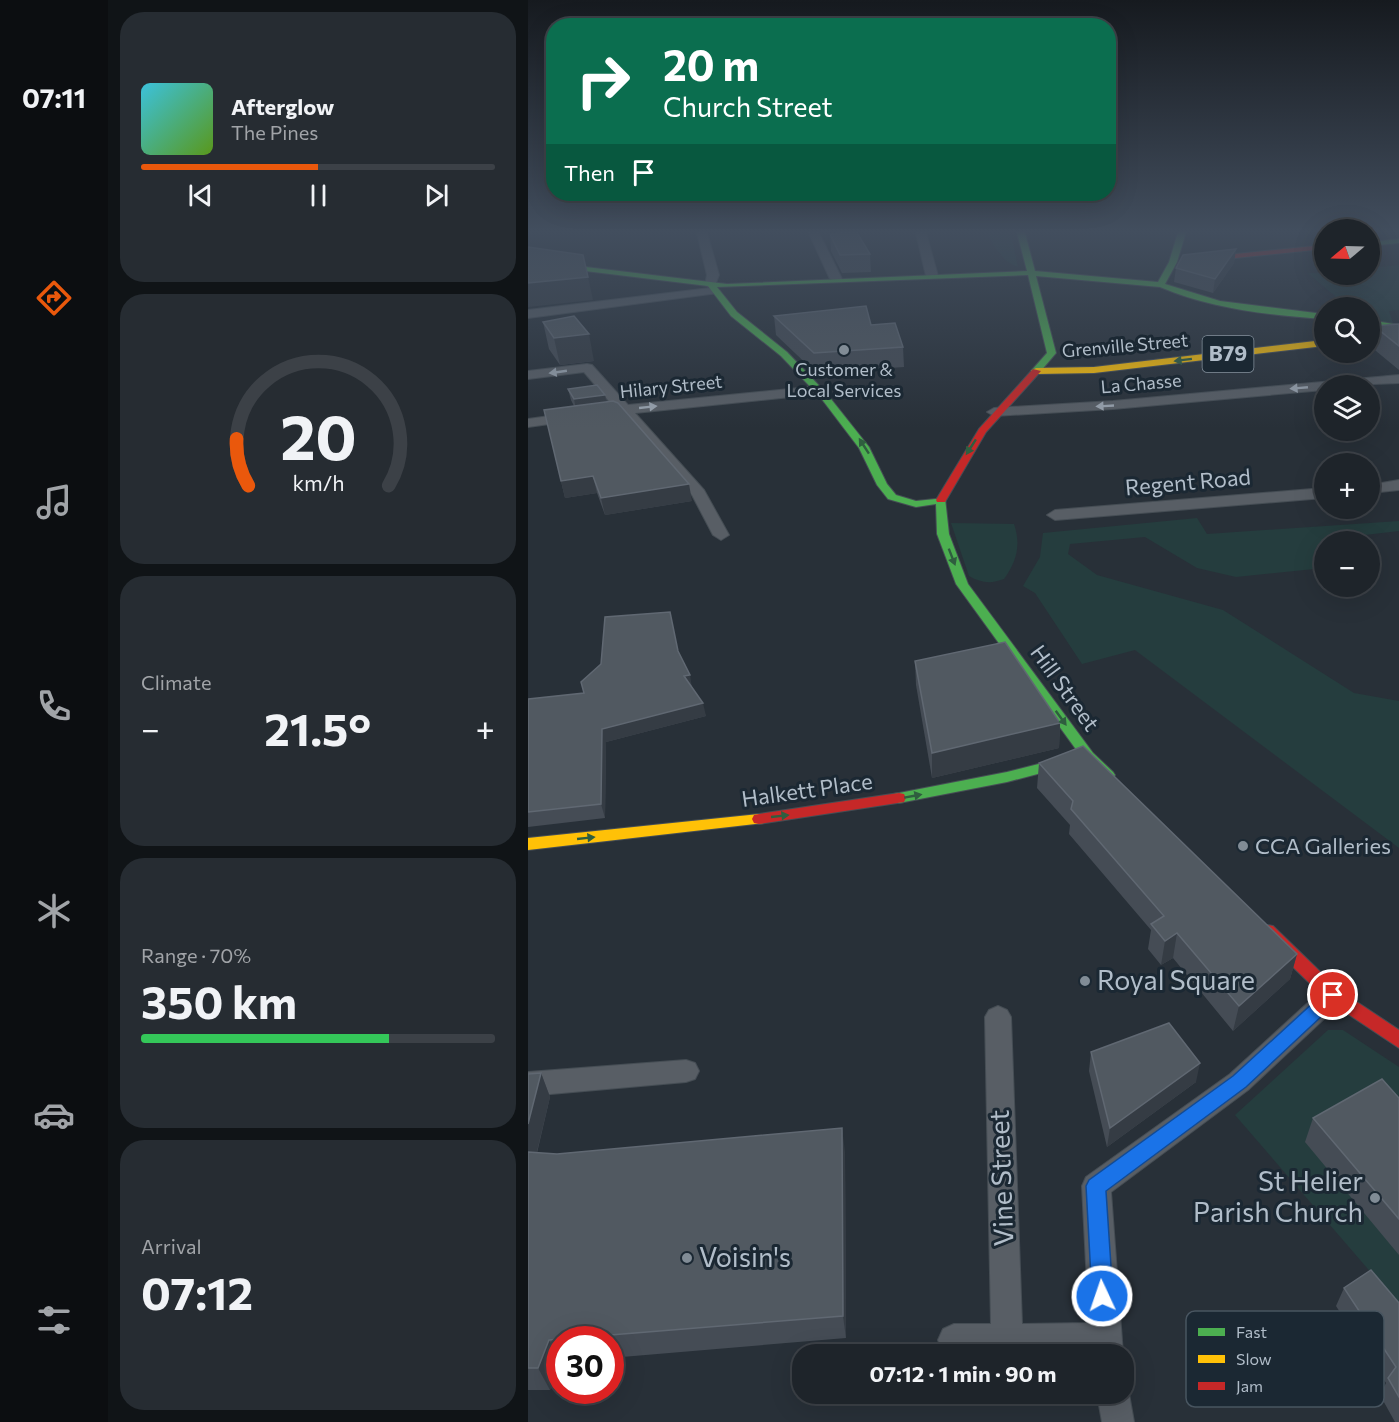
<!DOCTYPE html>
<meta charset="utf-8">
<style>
body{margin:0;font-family:Commissioner,sans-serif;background:#262c32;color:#f1f3f6;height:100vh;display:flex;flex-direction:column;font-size:22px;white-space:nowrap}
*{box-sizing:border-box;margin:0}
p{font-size:20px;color:#a1a4a8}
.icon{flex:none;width:33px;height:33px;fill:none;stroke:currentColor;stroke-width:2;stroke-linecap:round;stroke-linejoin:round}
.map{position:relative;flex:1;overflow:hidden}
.panel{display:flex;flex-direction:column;gap:12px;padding:12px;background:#101417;width:420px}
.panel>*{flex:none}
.guide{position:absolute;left:18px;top:18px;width:570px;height:183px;border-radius:24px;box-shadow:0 6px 24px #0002,0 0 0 2px #3c4147;background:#0b6e4f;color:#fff;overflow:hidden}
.needle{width:39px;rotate:251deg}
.fabs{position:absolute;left:786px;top:219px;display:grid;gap:12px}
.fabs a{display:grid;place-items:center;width:66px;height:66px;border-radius:50%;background:#1e242a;box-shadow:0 6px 24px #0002,0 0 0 2px #3c4147;font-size:30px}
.speed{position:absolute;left:18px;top:1326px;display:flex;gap:12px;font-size:30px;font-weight:700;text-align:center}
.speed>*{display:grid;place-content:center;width:78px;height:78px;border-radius:50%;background:#1e242a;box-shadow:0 6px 24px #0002,0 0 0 2px #3c4147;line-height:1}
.speed .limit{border:9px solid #d22;background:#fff;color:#111}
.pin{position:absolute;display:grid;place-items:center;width:51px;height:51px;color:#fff;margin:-26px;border:3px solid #fff;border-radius:50%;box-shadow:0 2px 6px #0007}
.me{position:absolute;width:66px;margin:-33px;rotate:357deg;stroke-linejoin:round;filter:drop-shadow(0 0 4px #0008)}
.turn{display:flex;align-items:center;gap:21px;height:126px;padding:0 18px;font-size:27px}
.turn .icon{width:78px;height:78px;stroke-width:2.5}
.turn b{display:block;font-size:42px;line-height:51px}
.then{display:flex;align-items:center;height:57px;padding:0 18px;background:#0003;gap:12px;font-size:22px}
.big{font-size:45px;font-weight:700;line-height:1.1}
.panel .widget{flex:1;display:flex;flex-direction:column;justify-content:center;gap:9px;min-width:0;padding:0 21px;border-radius:24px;background:#262c32}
.panel .dial{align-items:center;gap:0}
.dial svg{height:156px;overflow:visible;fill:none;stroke:#3c4147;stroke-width:7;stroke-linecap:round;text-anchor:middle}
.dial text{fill:#f1f3f6;stroke:none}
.song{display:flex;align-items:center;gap:18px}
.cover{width:72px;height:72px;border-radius:9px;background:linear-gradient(135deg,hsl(190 70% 55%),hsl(90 70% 35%))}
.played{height:6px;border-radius:3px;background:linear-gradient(90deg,#ea580c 50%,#3c4147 50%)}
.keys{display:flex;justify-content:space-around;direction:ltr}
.heat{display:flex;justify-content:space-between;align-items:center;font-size:33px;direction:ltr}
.charge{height:9px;border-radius:4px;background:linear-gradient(90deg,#34c759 70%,#3c4147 0)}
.trip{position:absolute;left:264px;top:1344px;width:342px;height:60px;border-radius:24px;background:#1e242a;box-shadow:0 6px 24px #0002,0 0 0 2px #3c4147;font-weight:700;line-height:60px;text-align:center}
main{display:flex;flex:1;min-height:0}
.dock{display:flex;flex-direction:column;width:108px;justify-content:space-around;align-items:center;background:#0c0e11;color:#a1a4a8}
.dock .icon{width:42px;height:42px}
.dock .current{color:#ea580c}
.dock b{font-size:27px;color:#f1f3f6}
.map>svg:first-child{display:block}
</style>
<main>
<nav class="dock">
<b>07:11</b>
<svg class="icon current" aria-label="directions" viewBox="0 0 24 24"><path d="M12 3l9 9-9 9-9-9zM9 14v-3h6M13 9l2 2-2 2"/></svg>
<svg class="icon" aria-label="music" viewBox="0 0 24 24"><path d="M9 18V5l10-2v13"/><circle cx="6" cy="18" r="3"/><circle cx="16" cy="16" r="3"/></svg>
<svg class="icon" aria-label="phone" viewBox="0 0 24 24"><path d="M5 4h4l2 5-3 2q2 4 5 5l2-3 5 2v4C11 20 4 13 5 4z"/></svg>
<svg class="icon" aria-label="climate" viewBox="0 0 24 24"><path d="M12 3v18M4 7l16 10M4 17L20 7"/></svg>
<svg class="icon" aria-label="car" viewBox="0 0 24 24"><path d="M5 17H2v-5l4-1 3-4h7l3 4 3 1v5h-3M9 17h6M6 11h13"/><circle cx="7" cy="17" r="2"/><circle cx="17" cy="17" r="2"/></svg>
<svg class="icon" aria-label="filters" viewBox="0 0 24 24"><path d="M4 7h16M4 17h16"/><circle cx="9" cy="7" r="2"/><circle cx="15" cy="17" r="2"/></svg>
</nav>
<section class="panel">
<div class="widget">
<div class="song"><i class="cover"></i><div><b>Afterglow</b><p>The Pines</p></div></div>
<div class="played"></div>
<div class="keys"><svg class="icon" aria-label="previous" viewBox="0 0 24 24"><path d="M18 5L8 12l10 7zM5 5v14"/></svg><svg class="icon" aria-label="pause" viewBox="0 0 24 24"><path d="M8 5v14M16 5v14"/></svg><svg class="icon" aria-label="next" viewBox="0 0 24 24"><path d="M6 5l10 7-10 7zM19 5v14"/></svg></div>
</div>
<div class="widget dial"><svg viewBox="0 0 100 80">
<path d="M14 69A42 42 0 1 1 86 69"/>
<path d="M14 69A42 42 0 0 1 8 45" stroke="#ea580c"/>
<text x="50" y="56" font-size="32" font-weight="700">20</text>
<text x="50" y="72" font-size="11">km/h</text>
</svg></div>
<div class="widget"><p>Climate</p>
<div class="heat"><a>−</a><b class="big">21.5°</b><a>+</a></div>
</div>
<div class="widget"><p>Range · 70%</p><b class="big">350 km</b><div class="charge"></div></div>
<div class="widget"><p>Arrival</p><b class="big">07:12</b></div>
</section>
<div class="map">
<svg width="871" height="1422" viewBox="0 0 871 1422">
<rect width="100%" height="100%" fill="#283038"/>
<!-- green -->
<g fill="#253d3e">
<path d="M473,230L483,234L490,267C474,262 466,245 458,231Z"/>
<polygon points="871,265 871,310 861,311 865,323 842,321 842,308 820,307 780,273 842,274 842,268"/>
<polygon points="669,518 679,534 871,521 871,531 794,540 796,568 708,577 669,568 617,537 542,544 540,554 569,575 695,610 826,693 871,701 871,848 607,650 554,664 507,593 495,586 512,557 515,533"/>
<path d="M423,523L486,524C493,545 489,561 476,579C463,584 453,583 441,576Z"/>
<polygon points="800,1030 815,1030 871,1067 871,1305 707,1115"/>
</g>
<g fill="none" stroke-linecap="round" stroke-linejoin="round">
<!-- street casing -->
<g stroke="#454d54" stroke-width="2">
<g id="street">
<polygon points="168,229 178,229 191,275 186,288 192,291 190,293 0,318 0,310 182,288 177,285 179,275"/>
<polygon points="279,229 289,229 314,279 312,281 302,279"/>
<polygon points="387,229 397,229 410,276 408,278 398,276"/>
<polygon points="59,364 64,365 100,405 291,386 298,390 291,394 107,413 176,490 201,535 193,540 185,535 164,495 93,414 0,427 0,419 86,407 56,372 0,379 0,371"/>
<polygon points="871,375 871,383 796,386 796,390 585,409 466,416 459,412 466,408 585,401"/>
<polygon points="871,480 871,490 842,493 842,485"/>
<polygon points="796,488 796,498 527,520 519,515 527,510"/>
<polygon points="805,985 814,988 817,995 814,1002 720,1090 583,1192 595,1354 423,1354 415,1351 410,1340 415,1329 426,1324 463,1324 457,1017 461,1010 470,1006 479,1010 483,1017 494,1324 561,1323 554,1186 558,1177 702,1074 796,988"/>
<polygon points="158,1060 167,1063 171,1071 167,1079 158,1082 0,1096 0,1072"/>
<polygon points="596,1382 601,1394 606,1422 574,1422 569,1394 596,1394"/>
</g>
</g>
<!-- fast casing -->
<g stroke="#454d54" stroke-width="2">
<g id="fast">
<path d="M488,229H496L507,271L630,282L641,262L651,229H659L649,262L637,284L692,301L796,314V319C741,315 683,309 632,287L508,276L528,353L511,373L508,374L503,371L519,353L500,275L189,287L209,312L259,352L299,394L341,447L359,484L368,495L388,501L417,498L421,534L440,584L565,753L585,772L587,775L585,778C573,782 563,767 555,759L428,584L409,534L408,504L388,507L360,499L349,485L331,448L293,398L253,356L203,316L180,286L0,264V260L199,284L499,271Z"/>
<polygon points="871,239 871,243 842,246 842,242"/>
<polygon points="842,320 871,325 871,331 842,325"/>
<polygon points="546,755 553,760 551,763 479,782 371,803 366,802 364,798 366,794 371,793 479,772"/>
</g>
</g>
<!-- slow casing -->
<g stroke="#454d54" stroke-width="2">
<g id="slow">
<polygon points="796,340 796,346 566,373 508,374 503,371 508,368 566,367"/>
<polygon points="231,814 236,815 238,819 236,823 0,850 0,838"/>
</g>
</g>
<!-- jam casing -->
<g stroke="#454d54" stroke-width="2">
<g id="jam">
<polygon points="796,245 796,249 668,262 664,260 668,258"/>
<polygon points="505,369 513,371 458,432 417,502 409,502 408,500 451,429"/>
<polygon points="371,793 376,794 378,798 376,802 231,824 226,823 224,819 226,815 231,814"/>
<polygon points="739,925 745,926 811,990 871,1030 871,1048 799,1000 733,936 731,931 733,926"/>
</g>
</g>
<!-- street -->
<use href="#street" fill="#585e65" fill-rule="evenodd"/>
<!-- fast -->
<use href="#fast" fill="#4caf50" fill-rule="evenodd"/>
<!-- slow -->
<use href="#slow" fill="#ffc107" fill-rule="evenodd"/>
<!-- jam -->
<use href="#jam" fill="#c62828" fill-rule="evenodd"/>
</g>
<!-- wall -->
<g fill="#454c55">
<polygon points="302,234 342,254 343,272 314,273 303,251"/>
<polygon points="708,249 706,263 685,293 646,282 648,268"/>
<polygon points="246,316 343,325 375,347 376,367 288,373 248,335"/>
<polygon points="15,322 66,361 32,365 21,349"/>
<polygon points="871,324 871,370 842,346 846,326"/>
<polygon points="40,389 77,395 79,402 164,501 77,515 69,493 37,498 16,410 46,406 43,400"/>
<polygon points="150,651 164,687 178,716 78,742 77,818 0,827 0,699 56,693"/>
<polygon points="387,661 532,723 531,748 404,778 388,685"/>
<polygon points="511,763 769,954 762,979 705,1031 645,958 633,965 620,949 623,930 541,834 542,825 509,788"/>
<polygon points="563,1052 668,1082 579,1147 561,1071"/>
<polygon points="13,1073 22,1097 9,1153 29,1154 317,1152 318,1338 82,1358 82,1340 32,1340 32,1364 22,1390 0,1390 0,1074"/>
<polygon points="871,1098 871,1255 777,1142 785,1118"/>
<polygon points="816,1288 871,1303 871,1422 867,1422 852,1395 858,1383 808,1306"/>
</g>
<!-- shaded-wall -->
<g fill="#353c44">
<polygon points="708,249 706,263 685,293 687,279"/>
<polygon points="60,277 65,300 0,307 0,283"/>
<polygon points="61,334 66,361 32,365 26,338"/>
<polygon points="77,395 79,406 48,410 46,399"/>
<polygon points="65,476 69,493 37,498 33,481"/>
<polygon points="161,484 164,501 77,515 73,498"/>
<polygon points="162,675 164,688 156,676"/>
<polygon points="175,703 178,716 78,742 77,818 73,804 74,729"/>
<polygon points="532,723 531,748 404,778 404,753"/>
<polygon points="649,933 645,958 633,965 637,941"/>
<polygon points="769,954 762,979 705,1031 711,1006"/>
<polygon points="672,1063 668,1082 579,1147 582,1128"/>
<polygon points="13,1073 22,1097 3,1176 0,1168 0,1124"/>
<polygon points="314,1128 317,1152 318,1338 315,1316"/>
<polygon points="21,1340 32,1361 32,1364 22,1390 10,1368"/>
</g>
<!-- building -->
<g fill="#515961" stroke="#606872" stroke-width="1.5">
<polygon points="328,231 342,254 312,255 302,234"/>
<polygon points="0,247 55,255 60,277 0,283"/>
<polygon points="708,249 687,279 648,268 655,255"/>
<polygon points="338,306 343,325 367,323 375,347 286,353 246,316"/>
<polygon points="46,316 61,334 26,338 15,322"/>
<polygon points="871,324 871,346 846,326"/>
<polygon points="69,385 77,395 46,399 40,389"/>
<polygon points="85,401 90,403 161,484 73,498 65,476 33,481 16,410"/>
<polygon points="142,612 150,651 162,675 156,676 175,703 74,729 73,804 0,812 0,699 56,693 53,682 73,664 77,617"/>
<polygon points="477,642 532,723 404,753 387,661"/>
<polygon points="555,746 769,954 711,1006 649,933 637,941 623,924 636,916 543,809 545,801 511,763"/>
<polygon points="641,1023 672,1063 582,1128 563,1052"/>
<polygon points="13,1073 0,1124 0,1074"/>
<polygon points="854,1079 871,1098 871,1219 785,1118"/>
<polygon points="314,1128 315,1316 21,1340 10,1368 0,1368 0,1152 29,1154"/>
<polygon points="843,1270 871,1303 871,1397 860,1378 868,1367 816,1288"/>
</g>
<!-- one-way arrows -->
<defs><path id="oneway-solid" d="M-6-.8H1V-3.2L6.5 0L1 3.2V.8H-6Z" transform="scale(1.5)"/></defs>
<g fill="#2f5e3f">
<use href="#oneway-solid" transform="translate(655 360) rotate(173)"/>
<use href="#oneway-solid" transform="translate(336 446) rotate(-123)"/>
<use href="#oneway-solid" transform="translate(443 447) rotate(123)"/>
<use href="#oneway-solid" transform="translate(424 557) rotate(69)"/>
<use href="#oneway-solid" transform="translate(533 718) rotate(54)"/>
<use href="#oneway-solid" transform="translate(385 796) rotate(-10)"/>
<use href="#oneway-solid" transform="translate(252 816) rotate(-6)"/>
<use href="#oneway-solid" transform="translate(58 838) rotate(-6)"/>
</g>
<g fill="#9ba5b0">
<use href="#oneway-solid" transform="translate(30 372) rotate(172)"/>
<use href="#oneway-solid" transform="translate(771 388) rotate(175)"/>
<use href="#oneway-solid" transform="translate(577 406) rotate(177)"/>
<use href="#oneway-solid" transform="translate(120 407) rotate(-6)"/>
</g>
<!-- sky -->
<linearGradient id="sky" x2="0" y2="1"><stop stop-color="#161a1f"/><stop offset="0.54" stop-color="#424e5e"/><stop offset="1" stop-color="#424e5e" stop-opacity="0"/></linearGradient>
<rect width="871" height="428" fill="url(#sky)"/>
<!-- route -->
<polygon fill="#1a73e8" stroke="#114b97" stroke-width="1.5" points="805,988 811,990 814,995 811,1000 718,1087 578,1191 585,1296 582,1303 574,1306 567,1303 564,1296 558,1186 561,1180 705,1076 799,990"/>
<!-- markers -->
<g fill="#818c96" stroke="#1b2833" stroke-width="2">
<circle cx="316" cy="350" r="6"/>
<circle cx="715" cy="846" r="6"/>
<circle cx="557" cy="981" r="6"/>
<circle cx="847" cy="1198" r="6"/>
<circle cx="159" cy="1258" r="6"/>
</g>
<g text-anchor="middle" stroke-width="6" stroke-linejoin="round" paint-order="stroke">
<!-- far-street labels -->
<g font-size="18" fill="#b1bdc9" stroke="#1b2833">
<text transform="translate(597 346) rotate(-5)" y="6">Grenville Street</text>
<text transform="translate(613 384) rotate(-5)" y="6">La Chasse</text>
<text transform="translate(143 387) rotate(-6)" y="6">Hilary Street</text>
</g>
<!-- far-poi labels -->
<g font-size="18" fill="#b1bdc9" stroke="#1b2833">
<text x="316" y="376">Customer &amp;<tspan x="316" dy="21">Local Services</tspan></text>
</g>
<!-- shield labels -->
<rect fill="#1b2833" stroke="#84909c" stroke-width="1.5" x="674.5" y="336" width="51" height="36" rx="4.5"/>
<g font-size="21" font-weight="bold" fill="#b1bdc9">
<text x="700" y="361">B79</text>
</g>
<!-- street labels -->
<g font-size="22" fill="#b1bdc9" stroke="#1b2833">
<text transform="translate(660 482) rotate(-5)" y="8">Regent Road</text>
<text transform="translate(537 688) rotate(54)" y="8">Hill Street</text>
<text transform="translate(279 790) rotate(-8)" y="8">Halkett Place</text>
</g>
<!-- poi labels -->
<g font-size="22" fill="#b1bdc9" stroke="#1b2833" text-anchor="start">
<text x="727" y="854">CCA Galleries</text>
</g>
<!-- near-poi labels -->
<g font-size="27" fill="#b1bdc9" stroke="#1b2833" text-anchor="start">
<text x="569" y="990">Royal Square</text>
<text x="835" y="1191" text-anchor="end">St Helier<tspan x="835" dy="31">Parish Church</tspan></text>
<text x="171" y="1267">Voisin's</text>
</g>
<!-- near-street labels -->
<g font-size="27" fill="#b1bdc9" stroke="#1b2833">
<text transform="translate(474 1178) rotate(-92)" y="9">Vine Street</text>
</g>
</g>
<!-- legend -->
<rect x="658" y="1311" width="198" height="96" rx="9" fill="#1b2833" stroke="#485560" stroke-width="1.5"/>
<rect x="670" y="1328" width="27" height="8" fill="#4caf50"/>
<rect x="670" y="1355" width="27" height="8" fill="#ffc107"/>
<rect x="670" y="1382" width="27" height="8" fill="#c62828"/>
<g font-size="16" fill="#b1bdc9">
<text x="708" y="1338">Fast</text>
<text x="708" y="1365">Slow</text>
<text x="708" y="1392">Jam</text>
</g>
</svg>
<div class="fabs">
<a><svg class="needle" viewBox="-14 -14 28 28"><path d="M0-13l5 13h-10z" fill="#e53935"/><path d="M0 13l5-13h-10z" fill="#a1a4a8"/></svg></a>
<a><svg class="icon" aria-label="search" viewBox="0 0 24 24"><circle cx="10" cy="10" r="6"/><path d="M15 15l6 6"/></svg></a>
<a><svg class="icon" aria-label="layers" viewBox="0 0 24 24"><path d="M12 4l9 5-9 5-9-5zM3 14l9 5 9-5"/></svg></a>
<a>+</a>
<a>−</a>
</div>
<div class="speed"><div class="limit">30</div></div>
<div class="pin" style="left:805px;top:995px;background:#d93025"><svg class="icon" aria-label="arrive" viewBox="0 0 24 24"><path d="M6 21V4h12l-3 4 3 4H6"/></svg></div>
<svg class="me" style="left:574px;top:1296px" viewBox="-20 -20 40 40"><circle r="17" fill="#1a73e8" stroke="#fff" stroke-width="3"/><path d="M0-11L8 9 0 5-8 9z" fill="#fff"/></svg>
<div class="trip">07:12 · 1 min · 90 m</div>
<div class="guide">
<div class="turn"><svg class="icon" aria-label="right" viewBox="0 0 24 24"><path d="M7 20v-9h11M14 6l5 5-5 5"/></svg><div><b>20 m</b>Church Street</div></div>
<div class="then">Then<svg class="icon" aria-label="arrive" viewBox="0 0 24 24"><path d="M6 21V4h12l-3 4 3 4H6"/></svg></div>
</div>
</div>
</main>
